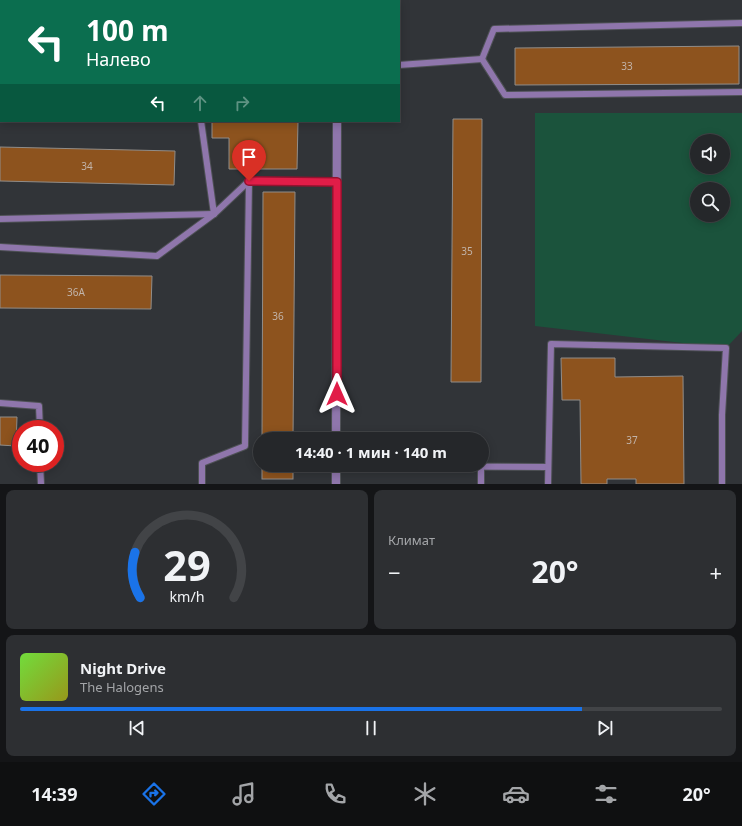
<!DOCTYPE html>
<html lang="ru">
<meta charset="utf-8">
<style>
body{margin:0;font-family:"Noto Sans",sans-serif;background:#2d2f32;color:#f1f3f6;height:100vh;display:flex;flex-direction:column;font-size:15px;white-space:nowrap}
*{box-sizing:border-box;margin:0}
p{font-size:13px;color:#a3a5a8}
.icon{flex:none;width:22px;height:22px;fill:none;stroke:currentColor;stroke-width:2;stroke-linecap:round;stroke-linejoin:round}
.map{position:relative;height:484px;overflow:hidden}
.drawer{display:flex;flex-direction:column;gap:6px;padding:6px;background:#141517;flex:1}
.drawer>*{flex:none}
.banner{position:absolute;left:0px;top:0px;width:400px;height:122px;box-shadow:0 2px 10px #0003,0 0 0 1px #424447;background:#0b6e4f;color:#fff;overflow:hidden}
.fabs{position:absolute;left:690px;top:134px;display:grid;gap:8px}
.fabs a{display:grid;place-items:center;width:40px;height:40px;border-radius:50%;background:#25272a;box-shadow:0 2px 10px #0003,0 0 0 1px #424447;font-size:20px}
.speed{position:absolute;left:12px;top:420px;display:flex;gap:8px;font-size:20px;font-weight:700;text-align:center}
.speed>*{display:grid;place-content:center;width:52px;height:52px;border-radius:50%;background:#25272a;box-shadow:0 2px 10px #0003,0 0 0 1px #424447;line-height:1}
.speed .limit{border:6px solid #d22;background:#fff;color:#111}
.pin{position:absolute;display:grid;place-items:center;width:34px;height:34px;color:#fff;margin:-41px -17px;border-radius:50% 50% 50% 0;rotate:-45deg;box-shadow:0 0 4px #0007}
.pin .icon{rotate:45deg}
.me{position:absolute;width:44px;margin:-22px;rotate:0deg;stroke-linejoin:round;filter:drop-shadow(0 0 3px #0008)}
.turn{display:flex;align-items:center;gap:14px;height:84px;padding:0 20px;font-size:18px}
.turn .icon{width:52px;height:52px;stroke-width:2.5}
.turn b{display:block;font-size:28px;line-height:34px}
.lanes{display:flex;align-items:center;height:38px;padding:0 20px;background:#0003;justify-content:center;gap:20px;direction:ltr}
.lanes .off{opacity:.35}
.big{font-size:30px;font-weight:700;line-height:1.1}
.drawer .widget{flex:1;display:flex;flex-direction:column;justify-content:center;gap:6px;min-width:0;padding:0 14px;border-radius:8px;background:#2d2f32}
.drawer .dial{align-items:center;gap:0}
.dial svg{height:104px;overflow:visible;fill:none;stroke:#424447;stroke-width:7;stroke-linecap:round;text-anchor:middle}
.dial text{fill:#f1f3f6;stroke:none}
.song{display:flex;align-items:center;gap:12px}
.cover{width:48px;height:48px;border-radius:6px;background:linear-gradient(135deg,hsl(100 70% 55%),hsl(60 70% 35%))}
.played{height:4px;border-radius:2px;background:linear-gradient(90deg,#1a73e8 80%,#424447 80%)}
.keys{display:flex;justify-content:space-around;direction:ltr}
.heat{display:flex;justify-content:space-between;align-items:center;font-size:22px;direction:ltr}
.drawer .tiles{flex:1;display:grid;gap:6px;grid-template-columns:1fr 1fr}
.widget:last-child{grid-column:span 2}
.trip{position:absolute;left:253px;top:432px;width:236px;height:40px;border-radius:20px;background:#25272a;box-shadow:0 2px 10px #0003,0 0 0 1px #424447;font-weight:700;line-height:40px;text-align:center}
.menu{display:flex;height:64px;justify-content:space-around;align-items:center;background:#0f1011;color:#a3a5a8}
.menu .icon{width:28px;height:28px}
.menu .on{color:#1a73e8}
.menu b{font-size:18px;color:#f1f3f6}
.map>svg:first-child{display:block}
</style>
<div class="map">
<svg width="742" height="484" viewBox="0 0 742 484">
<rect width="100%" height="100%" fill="#313438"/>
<!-- green -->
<path fill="#1b533c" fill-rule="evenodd" d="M535,113H742V331L726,348L535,326ZM697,141H723V167H697ZM697,189H723V215H697Z"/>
<!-- building -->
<g fill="#8d531e" stroke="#918d89">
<polygon points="739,46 739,84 515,85 515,48"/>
<polygon points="453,119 482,119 481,382 451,382"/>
<polygon points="212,121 298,121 297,169 229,169 229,138 212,138"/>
<polygon points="0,147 175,151 174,185 0,181"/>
<polygon points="263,192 295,192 293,439 262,439"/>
<polygon points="0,275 152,276 151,309 0,308"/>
<polygon points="561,358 615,358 615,377 683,376 684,484 636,484 636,479 607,479 607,484 581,484 580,400 562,400"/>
<polygon points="0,417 17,417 16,446 0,445"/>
<rect x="262" y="465" width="31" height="14"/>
</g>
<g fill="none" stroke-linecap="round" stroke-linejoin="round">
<!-- service casing -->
<g stroke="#4e5155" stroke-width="8">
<g id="service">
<polyline points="482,59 494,29 742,23"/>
<polyline points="482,59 505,95 742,92"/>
<polyline points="399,65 482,59"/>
<polyline points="201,121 214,214 249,181 337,182"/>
<polyline points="0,219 214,214"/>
<polyline points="0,247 157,256 214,214"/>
<polyline points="0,403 39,406 40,429"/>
<polyline points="40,463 41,484"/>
<polyline points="336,466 547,467"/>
<polyline points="202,484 202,463 245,446 249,181"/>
<polyline points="481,484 481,467"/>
<polyline points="548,484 551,344 726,348 722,415 722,484"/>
</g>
</g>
<!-- tertiary casing -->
<g stroke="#4e5155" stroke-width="10">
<g id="tertiary">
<polyline points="338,1 338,0"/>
<polyline points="336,439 337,121"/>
<polyline points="336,484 336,465"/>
</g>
</g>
<!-- service -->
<use href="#service" stroke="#8f76ac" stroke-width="6"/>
<!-- tertiary -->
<use href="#tertiary" stroke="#8f76ac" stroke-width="8"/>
</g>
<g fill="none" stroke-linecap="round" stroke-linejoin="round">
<!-- route casing -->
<g stroke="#92132f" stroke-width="10">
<polyline id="route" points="249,181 337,182 337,394"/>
</g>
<!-- route -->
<use href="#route" stroke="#e11d48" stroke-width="7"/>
</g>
<g text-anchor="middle" stroke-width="4" stroke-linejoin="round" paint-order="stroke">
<!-- number labels -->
<g font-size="10" fill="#c2b4aa">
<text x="627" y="70">33</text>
<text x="87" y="170">34</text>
<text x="467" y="255">35</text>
<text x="76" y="296">36А</text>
<text x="278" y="320">36</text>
<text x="632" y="444">37</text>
</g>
</g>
</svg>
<div class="fabs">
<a><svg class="icon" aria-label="sound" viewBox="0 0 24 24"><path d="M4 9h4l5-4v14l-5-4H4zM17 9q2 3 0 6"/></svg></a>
<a><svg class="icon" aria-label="search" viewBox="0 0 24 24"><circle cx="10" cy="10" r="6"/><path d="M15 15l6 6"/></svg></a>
</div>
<div class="speed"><div class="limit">40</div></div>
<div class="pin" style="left:249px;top:181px;background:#d93025"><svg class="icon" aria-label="arrive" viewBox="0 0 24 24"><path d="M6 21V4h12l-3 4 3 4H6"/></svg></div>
<svg class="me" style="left:337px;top:394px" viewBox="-20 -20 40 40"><path d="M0-17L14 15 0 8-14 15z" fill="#e11d48" stroke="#fff" stroke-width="4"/></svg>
<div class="trip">14:40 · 1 мин · 140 m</div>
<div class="banner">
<div class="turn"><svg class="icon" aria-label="left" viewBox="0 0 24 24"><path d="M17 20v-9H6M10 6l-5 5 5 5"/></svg><div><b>100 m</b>Налево</div></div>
<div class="lanes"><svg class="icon" aria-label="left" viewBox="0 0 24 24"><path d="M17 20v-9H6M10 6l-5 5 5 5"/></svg><svg class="icon off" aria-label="ahead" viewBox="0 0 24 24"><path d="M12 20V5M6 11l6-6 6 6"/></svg><svg class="icon off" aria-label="right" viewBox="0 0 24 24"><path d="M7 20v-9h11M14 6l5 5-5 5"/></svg></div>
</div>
</div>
<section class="drawer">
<div class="tiles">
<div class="widget dial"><svg viewBox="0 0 100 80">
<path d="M14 69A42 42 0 1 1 86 69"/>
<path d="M14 69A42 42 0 0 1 10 34" stroke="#1a73e8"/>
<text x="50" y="56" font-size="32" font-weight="700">29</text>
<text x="50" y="72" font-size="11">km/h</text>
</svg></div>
<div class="widget"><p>Климат</p>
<div class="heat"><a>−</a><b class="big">20°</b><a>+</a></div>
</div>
<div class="widget">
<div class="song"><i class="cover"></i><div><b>Night Drive</b><p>The Halogens</p></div></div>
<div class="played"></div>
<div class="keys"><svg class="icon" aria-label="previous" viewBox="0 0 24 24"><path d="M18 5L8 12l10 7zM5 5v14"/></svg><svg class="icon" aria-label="pause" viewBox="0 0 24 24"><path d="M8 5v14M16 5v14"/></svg><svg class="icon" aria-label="next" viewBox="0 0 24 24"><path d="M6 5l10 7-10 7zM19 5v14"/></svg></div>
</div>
</div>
</section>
<nav class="menu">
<b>14:39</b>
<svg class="icon on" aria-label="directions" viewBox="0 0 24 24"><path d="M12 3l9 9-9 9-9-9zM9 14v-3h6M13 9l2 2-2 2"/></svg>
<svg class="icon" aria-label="music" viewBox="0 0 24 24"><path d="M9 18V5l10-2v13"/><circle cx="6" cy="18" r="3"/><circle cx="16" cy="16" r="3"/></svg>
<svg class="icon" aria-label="phone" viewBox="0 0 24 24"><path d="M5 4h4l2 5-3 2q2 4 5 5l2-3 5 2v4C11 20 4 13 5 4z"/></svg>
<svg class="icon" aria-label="climate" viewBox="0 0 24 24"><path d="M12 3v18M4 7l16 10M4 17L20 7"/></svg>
<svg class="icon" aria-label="car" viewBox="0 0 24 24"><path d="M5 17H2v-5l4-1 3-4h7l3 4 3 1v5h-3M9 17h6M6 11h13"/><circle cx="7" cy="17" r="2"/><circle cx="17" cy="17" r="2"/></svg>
<svg class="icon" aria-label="filters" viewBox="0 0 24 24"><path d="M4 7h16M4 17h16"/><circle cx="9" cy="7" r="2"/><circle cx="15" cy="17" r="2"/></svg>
<b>20°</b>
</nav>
